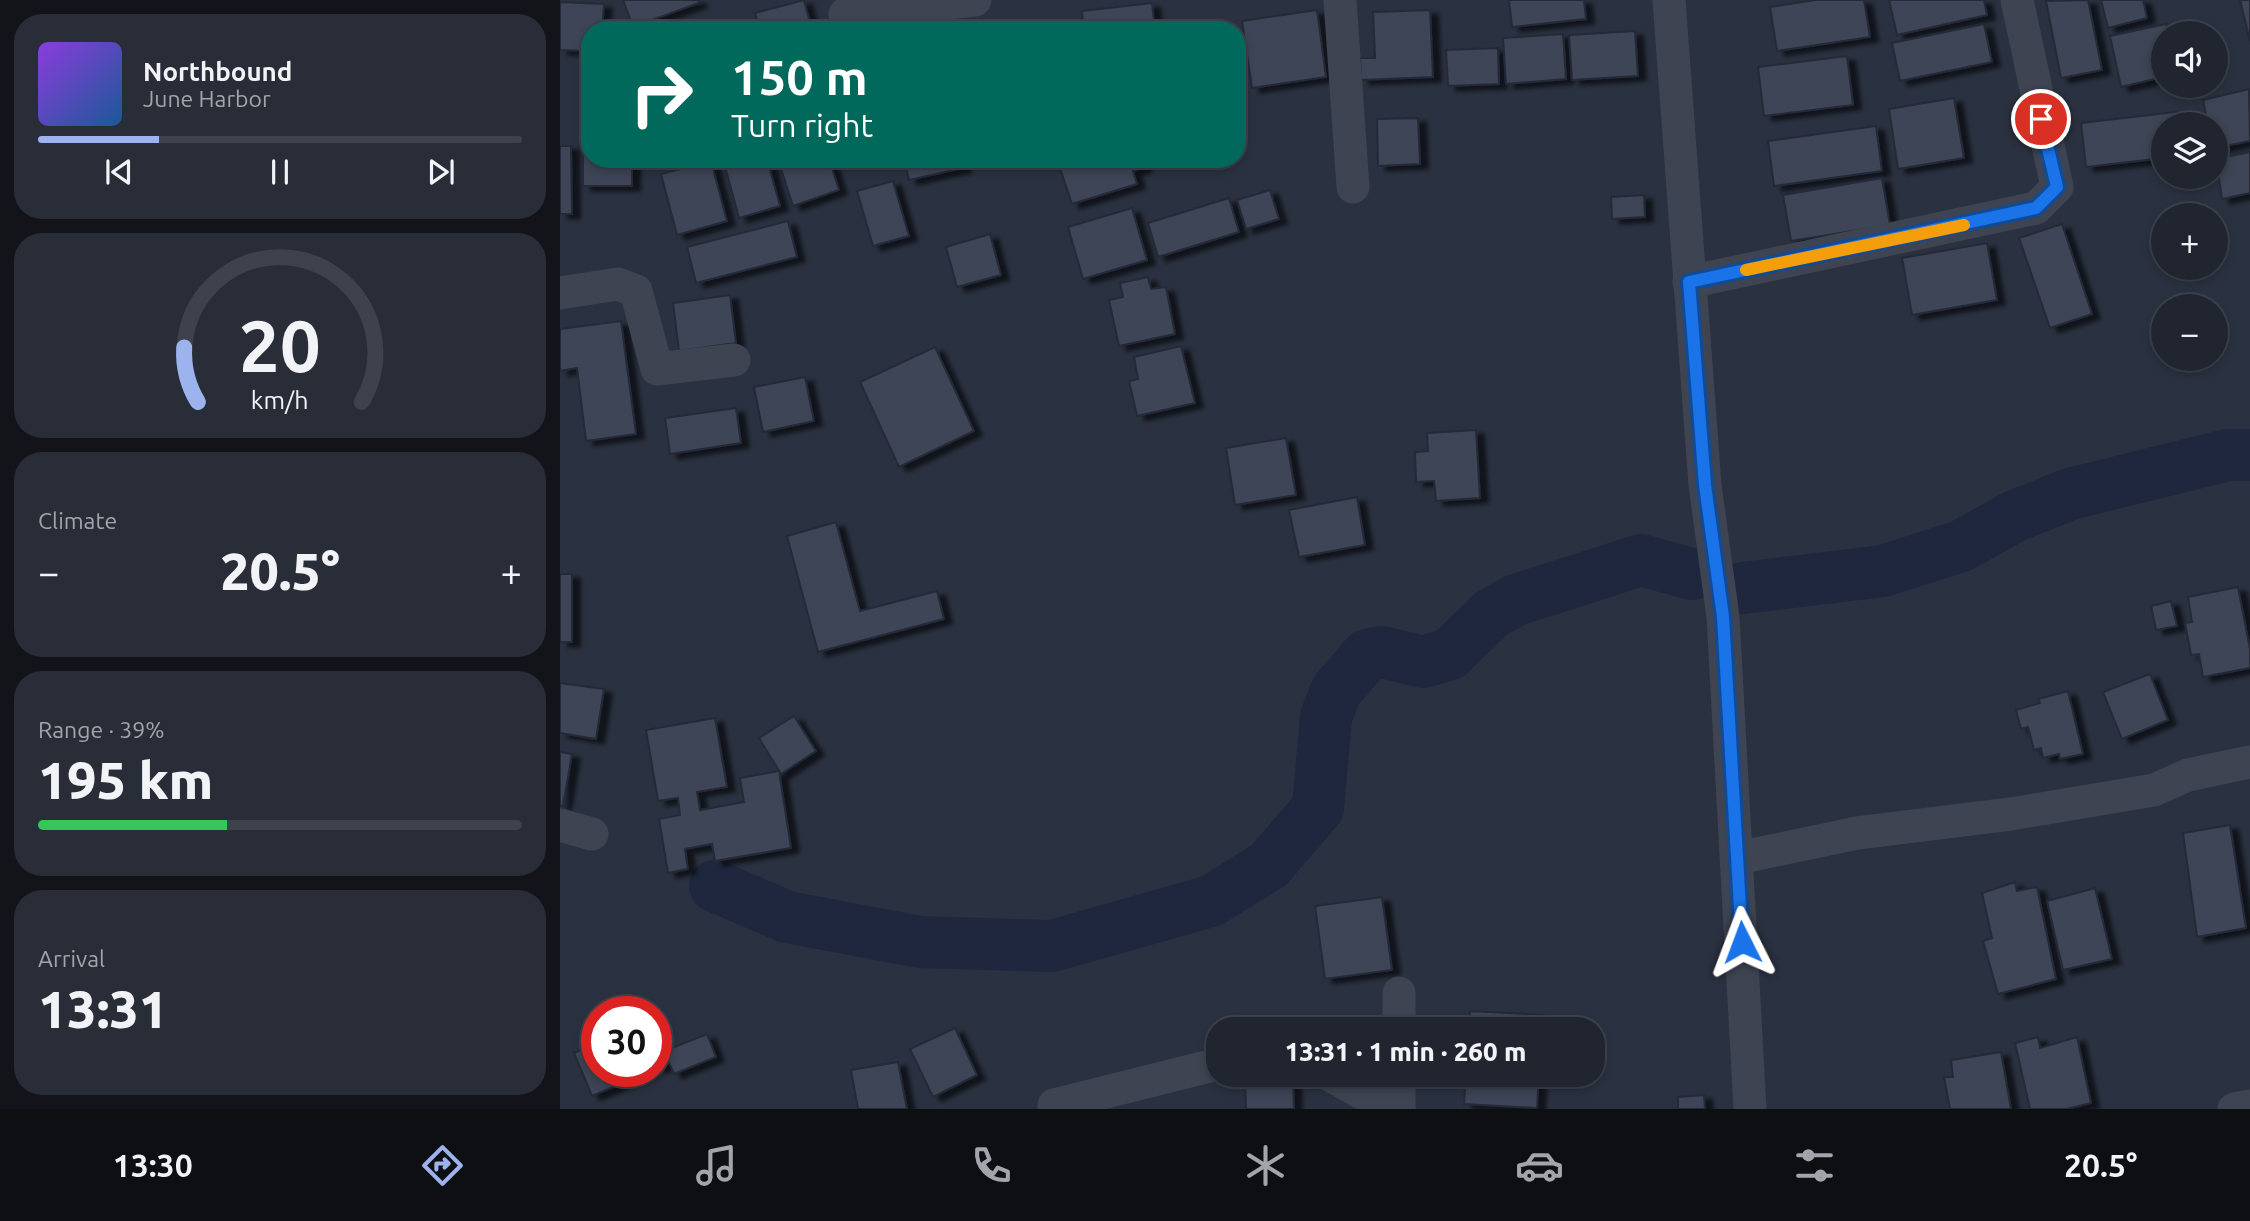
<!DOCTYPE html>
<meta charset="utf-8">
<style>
body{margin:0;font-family:Ubuntu,sans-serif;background:#282d38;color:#f1f3f6;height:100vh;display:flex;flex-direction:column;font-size:26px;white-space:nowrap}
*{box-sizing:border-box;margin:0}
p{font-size:23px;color:#a2a5ab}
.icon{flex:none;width:38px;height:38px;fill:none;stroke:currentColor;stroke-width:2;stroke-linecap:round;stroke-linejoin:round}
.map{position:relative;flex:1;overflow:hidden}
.drawer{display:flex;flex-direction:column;gap:14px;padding:14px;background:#12141a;width:560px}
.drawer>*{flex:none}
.banner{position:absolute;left:21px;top:21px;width:665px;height:147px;border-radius:28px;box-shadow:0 4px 10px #0003,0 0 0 2px #3d424c;background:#00695c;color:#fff;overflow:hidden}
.fabs{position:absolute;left:1591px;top:21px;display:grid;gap:14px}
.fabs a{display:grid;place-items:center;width:77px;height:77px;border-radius:50%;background:#202530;box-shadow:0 4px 10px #0003,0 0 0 2px #3d424c;font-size:35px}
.speed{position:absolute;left:21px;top:996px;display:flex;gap:14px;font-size:35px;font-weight:700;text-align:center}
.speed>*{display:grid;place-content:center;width:91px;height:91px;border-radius:50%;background:#202530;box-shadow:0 4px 10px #0003,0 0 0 2px #3d424c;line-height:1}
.speed .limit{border:10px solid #d22;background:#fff;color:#111}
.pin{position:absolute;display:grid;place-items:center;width:60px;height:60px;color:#fff;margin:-30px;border:4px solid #fff;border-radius:50%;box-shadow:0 2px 7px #0007}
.me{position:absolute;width:77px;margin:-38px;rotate:357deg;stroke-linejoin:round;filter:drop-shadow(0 0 5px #0008)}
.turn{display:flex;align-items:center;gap:24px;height:147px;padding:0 35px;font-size:32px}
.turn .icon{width:91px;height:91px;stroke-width:2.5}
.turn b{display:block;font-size:49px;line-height:60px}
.big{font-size:52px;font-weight:800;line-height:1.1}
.drawer .tile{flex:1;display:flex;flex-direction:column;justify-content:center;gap:10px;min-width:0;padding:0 24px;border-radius:28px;background:#282d38}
.drawer .dial{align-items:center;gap:0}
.dial svg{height:182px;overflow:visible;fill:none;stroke:#3d424c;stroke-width:7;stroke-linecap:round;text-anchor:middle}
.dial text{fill:#f1f3f6;stroke:none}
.song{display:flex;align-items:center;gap:21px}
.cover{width:84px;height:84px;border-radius:10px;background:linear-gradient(135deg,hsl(270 70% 55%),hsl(210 70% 35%))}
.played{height:7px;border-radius:4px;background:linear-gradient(90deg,#9db3ee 25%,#3d424c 25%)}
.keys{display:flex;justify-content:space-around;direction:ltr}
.heat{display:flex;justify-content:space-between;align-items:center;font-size:38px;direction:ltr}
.charge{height:10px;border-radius:5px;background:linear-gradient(90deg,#34c759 39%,#3d424c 0)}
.trip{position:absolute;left:646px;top:1017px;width:399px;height:70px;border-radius:28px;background:#202530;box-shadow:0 4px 10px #0003,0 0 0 2px #3d424c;font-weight:800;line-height:70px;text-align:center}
.dock{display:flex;height:112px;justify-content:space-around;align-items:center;background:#0d0f13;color:#a2a5ab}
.dock .icon{width:49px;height:49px}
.dock .selected{color:#9db3ee}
.dock b{font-size:32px;color:#f1f3f6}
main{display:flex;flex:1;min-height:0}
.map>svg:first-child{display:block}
</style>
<main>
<section class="drawer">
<div class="tile">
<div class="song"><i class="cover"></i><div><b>Northbound</b><p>June Harbor</p></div></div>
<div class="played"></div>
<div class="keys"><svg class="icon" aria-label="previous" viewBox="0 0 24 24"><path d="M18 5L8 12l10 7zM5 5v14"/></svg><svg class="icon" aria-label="pause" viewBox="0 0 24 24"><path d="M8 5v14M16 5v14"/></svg><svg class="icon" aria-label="next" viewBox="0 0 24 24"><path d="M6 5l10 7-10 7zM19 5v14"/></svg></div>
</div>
<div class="tile dial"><svg viewBox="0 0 100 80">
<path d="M14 69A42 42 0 1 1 86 69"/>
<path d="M14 69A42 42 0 0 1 8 45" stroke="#9db3ee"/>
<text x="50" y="56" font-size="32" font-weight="700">20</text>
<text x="50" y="72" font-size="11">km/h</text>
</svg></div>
<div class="tile"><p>Climate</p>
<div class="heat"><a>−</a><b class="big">20.5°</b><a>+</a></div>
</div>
<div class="tile"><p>Range · 39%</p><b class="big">195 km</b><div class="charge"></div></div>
<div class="tile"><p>Arrival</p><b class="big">13:31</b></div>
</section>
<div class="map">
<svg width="1690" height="1109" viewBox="0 0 1690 1109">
<defs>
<filter id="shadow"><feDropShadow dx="8" dy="4.5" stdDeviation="2" flood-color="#0009"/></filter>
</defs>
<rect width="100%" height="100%" fill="#2a3140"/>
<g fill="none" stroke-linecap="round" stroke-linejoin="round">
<!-- river -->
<g stroke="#1e273e" stroke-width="52">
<polyline points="1183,588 1323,571 1401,546 1455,516 1510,494 1668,455 1690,455"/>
<polyline points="155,886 227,917 360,942 492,946 651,901 709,865 758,808 766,717 776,691 807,655 822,652 863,662 890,654 932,613 956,600 1081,560 1132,574"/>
</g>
</g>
<!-- building -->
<g fill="#3d4556" stroke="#252a38" stroke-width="2" filter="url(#shadow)">
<polygon points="63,0 138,0 139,3 73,27"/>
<polygon points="244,0 252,30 200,30 195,13"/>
<polygon points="949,0 1024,0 1026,19 952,27"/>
<polygon points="1255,0 1304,0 1310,37 1217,51 1210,7"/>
<polygon points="1329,0 1424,0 1427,15 1337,35"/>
<polygon points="1528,0 1542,70 1501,78 1486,1"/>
<polygon points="1541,0 1583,0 1587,18 1548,28"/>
<polygon points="1680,0 1690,0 1690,41"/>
<polygon points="0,2 44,4 42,30 30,30 30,51 0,50"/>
<polygon points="592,3 595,30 524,30 522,11"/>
<polygon points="757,10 766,77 692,88 682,21"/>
<polygon points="870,10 873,77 801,80 800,58 815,58 813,12"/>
<polygon points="1424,24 1432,62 1340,81 1332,43"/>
<polygon points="1606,24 1608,33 1603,33 1603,77 1561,87 1550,36"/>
<polygon points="1075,31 1078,76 1012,80 1009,35"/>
<polygon points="1003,34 1006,79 946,84 943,38"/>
<polygon points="938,48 939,84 888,86 886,50"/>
<polygon points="1287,56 1293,105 1204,116 1198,67"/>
<polygon points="1689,89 1690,141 1656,148 1656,124 1648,124 1643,100"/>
<polygon points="1394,98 1404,158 1338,169 1329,109"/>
<polygon points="1624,111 1626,124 1603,124 1603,158 1526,167 1521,123"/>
<polygon points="858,118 860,164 818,166 817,119"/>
<polygon points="1316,126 1322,171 1214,186 1208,141"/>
<polygon points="23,145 30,145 30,159 72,159 72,186 23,186"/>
<polygon points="0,146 11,146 12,214 0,214"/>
<polygon points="1690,152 1690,193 1662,199 1656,159"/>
<polygon points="163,159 207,159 220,206 179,218"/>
<polygon points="218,159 269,159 279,190 233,206"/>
<polygon points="344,159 401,159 403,168 349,180"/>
<polygon points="497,159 582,159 584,167 573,171 577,184 512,204"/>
<polygon points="151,161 167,221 117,235 101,174"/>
<polygon points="1322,178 1330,225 1231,241 1223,195"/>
<polygon points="333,181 349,236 313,246 297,191"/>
<polygon points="710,190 719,219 686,229 677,200"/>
<polygon points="1084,195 1085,217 1052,219 1051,197"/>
<polygon points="669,198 679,232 598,257 588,223"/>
<polygon points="572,208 587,260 523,279 508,227"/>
<polygon points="228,221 237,257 136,283 127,247"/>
<polygon points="1502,224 1532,314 1490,328 1459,238"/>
<polygon points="430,234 441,275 397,287 386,247"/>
<polygon points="1427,243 1437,300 1352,315 1342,258"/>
<polygon points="588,277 591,289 606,287 615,334 559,346 549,300 563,297 560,283"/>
<polygon points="170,295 176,343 119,351 113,303"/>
<polygon points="61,321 76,434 26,441 17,368 0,371 0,329"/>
<polygon points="621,346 635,403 577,416 569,381 578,379 574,357"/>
<polygon points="375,347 414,431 339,467 300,382"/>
<polygon points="245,377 254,421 203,432 194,387"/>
<polygon points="176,408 181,443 110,454 105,418"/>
<polygon points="916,430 920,498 876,501 874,481 856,482 855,452 868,451 867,433"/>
<polygon points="726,438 736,495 675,505 666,448"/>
<polygon points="797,497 805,545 739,557 729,510"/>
<polygon points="276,522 300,611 377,591 384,619 258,652 227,536"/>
<rect x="0" y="574" width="12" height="68"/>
<polygon points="1678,587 1690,649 1690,668 1643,677 1639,654 1631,655 1625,623 1632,622 1628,597"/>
<polygon points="1611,601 1617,626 1596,630 1591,606"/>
<polygon points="1590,674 1608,720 1562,739 1543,692"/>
<polygon points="0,683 44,689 36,739 0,733"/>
<polygon points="1508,691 1523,754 1500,759 1499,754 1483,758 1481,748 1474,750 1468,727 1461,729 1456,710 1480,703 1478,699"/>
<polygon points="234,716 256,751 221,774 199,738"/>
<polygon points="155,718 167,787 137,792 140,810 184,802 180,778 219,771 231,848 155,861 152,844 125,849 128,869 108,873 99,819 120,815 118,798 98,801 86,730"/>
<polygon points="0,752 12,754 3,806 0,806"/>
<polygon points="1670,825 1686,928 1637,937 1623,833"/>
<polygon points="1455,882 1457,891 1477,887 1496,979 1438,994 1423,941 1432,938 1422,893"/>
<polygon points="1535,888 1552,959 1503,970 1487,901"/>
<polygon points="822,897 832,970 765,979 755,906"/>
<polygon points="910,1011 983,1015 982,1029 909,1029"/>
<polygon points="395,1028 417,1075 373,1097 350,1049"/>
<polygon points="147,1034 156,1057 114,1074 104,1051"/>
<polygon points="1478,1037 1480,1048 1517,1037 1531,1103 1507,1109 1470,1109 1455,1043"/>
<polygon points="96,1039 107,1064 96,1069"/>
<polygon points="37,1043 37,1071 91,1071 32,1096 14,1053"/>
<polygon points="1441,1052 1451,1109 1390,1109 1384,1077 1393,1077 1391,1060"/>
<polygon points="338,1062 347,1109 298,1109 291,1070"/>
<polygon points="906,1074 979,1074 977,1108 904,1104"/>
<polygon points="733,1077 734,1109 686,1109 685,1080"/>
<polygon points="1144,1095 1145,1109 1118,1109 1118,1097"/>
</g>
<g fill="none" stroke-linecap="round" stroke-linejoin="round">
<!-- street -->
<g stroke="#3e4451" stroke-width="33">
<polyline points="780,0 793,187"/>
<polyline points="1109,0 1145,485 1163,617 1190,1109"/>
<polyline points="285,14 415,0"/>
<polyline points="1129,282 1476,208 1497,187 1457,0"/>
<polyline points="0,293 58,284 76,291 97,369 174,360"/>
<polyline points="0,825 32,834"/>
<polyline points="1178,858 1297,833 1451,814 1594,790 1628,775 1690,762"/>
<polyline points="839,1029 839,993"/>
<polyline points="768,1074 830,1109"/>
<polyline points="494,1105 658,1064"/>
<polyline points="839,1109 839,1074"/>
<polyline points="1674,1109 1690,1106"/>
</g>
</g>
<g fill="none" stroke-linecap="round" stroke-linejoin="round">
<!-- route casing -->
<g stroke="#114b97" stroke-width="18">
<polyline id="route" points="1182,942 1163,617 1145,485 1129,282 1476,208 1497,187 1481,119"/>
</g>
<!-- route -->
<use href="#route" stroke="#1a73e8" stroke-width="12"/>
<!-- slow -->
<polyline stroke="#f59e0b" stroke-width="12" points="1186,270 1404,225"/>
</g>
</svg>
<div class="fabs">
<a><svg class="icon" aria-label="sound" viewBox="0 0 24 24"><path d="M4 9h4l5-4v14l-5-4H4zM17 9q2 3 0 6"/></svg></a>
<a><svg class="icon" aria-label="layers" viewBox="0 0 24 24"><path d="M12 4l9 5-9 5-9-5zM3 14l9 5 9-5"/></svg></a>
<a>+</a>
<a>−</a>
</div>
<div class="speed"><div class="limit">30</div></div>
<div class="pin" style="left:1481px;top:119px;background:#d93025"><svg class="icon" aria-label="arrive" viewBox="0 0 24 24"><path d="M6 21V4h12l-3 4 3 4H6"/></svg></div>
<svg class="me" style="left:1182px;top:942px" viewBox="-20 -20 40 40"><path d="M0-17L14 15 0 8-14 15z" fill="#1a73e8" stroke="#fff" stroke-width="4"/></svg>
<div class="trip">13:31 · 1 min · 260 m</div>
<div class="banner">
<div class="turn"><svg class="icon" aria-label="right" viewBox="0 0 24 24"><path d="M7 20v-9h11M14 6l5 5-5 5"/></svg><div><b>150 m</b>Turn right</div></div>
</div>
</div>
</main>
<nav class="dock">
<b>13:30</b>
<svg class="icon selected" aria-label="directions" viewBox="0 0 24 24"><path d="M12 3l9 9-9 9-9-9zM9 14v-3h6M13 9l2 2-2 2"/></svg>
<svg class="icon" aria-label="music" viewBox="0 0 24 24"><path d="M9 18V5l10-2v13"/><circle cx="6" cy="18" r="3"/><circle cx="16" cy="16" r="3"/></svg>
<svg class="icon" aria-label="phone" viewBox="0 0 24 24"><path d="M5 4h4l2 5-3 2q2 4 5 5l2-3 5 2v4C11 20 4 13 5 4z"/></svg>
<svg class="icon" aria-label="climate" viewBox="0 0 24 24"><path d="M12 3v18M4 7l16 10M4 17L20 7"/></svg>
<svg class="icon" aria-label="car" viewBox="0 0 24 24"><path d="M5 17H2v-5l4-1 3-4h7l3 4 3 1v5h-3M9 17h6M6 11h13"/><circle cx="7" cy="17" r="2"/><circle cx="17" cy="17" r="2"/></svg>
<svg class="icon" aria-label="filters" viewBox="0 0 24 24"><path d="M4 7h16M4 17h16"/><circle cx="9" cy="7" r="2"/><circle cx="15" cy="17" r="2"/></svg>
<b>20.5°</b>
</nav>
